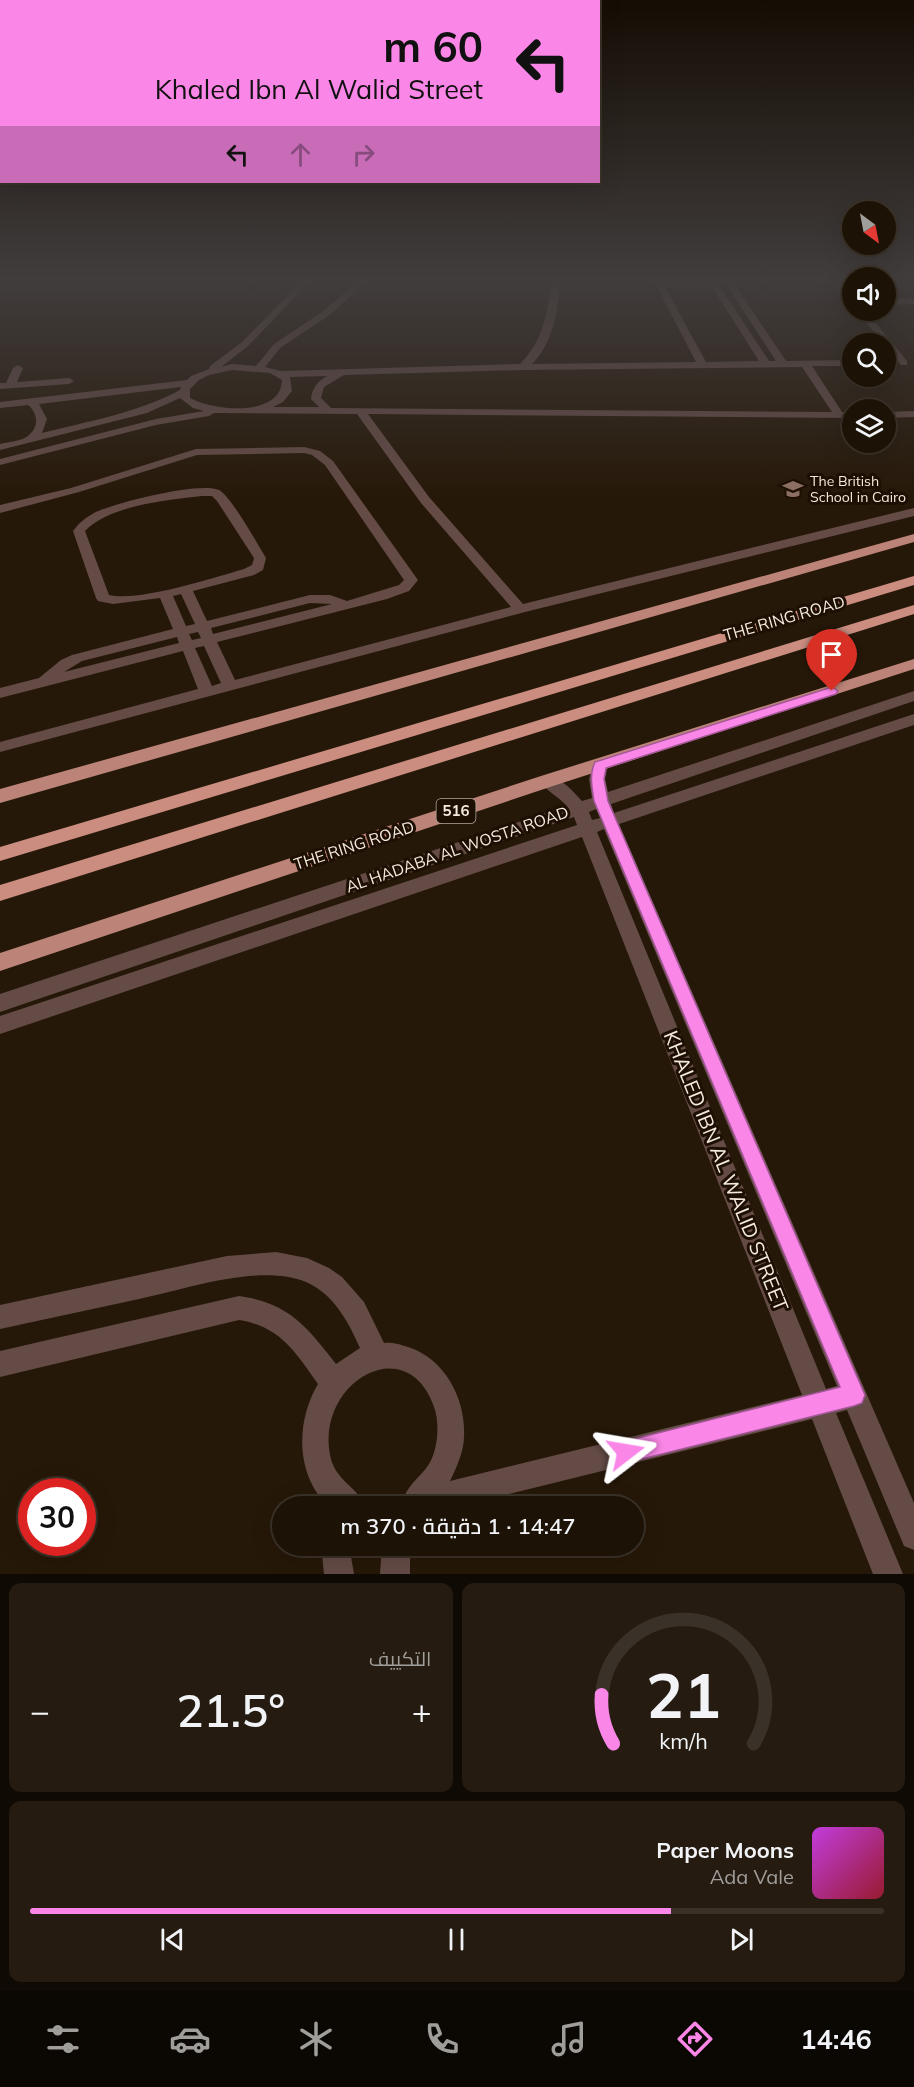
<!DOCTYPE html>
<html lang="ar">
<meta charset="utf-8">
<style>
body{margin:0;font-family:Mulish,Cairo,sans-serif;background:#251b10;color:#f1f3f6;direction:rtl;height:100vh;display:flex;flex-direction:column;font-size:22px;white-space:nowrap}
*{box-sizing:border-box;margin:0}
p{font-size:20px;color:#a09e9b}
.icon{flex:none;width:33px;height:33px;fill:none;stroke:currentColor;stroke-width:2;stroke-linecap:round;stroke-linejoin:round}
.map{position:relative;height:1574px;overflow:hidden;direction:ltr}
.drawer{display:flex;flex-direction:column;gap:9px;padding:9px;background:#0f0a03;flex:1}
.drawer>*{flex:none}
.hud{position:absolute;left:0px;top:0px;width:600px;height:183px;box-shadow:0 6px 24px #0002,0 0 0 2px #3a3228;direction:rtl;background:#fa87e7;color:#111;overflow:hidden}
.needle{width:39px;rotate:148deg}
.buttons{position:absolute;left:842px;top:201px;display:grid;gap:12px}
.buttons a{display:grid;place-items:center;width:54px;height:54px;border-radius:50%;background:#1c1206;box-shadow:0 6px 24px #0002,0 0 0 2px #3a3228;font-size:30px}
.speed{position:absolute;left:18px;top:1478px;display:flex;gap:12px;font-size:30px;font-weight:700;text-align:center}
.speed>*{display:grid;place-content:center;width:78px;height:78px;border-radius:50%;background:#1c1206;box-shadow:0 6px 24px #0002,0 0 0 2px #3a3228;line-height:1}
.speed .limit{border:9px solid #d22;background:#fff;color:#111}
.pin{position:absolute;display:grid;place-items:center;width:51px;height:51px;color:#fff;margin:-62px -26px;border-radius:50% 50% 50% 0;rotate:-45deg;box-shadow:0 0 6px #0007}
.pin .icon{rotate:45deg}
.me{position:absolute;width:66px;margin:-33px;rotate:76deg;stroke-linejoin:round;filter:drop-shadow(0 0 4px #0008)}
.turn{display:flex;align-items:center;gap:21px;height:126px;padding:0 18px;font-size:27px}
.turn .icon{width:78px;height:78px;stroke-width:2.5}
.turn b{display:block;font-size:42px;line-height:51px}
.lanes{display:flex;align-items:center;height:57px;padding:0 18px;background:#0003;justify-content:center;gap:30px;direction:ltr}
.lanes .off{opacity:.35}
.big{font-size:45px;font-weight:600;line-height:1.1}
.drawer .card{flex:1;display:flex;flex-direction:column;justify-content:center;gap:9px;min-width:0;padding:0 21px;border-radius:12px;background:#251b10}
.drawer .dial{align-items:center;gap:0}
.dial svg{height:156px;overflow:visible;fill:none;stroke:#3a3228;stroke-width:7;stroke-linecap:round;text-anchor:middle}
.dial text{fill:#f1f3f6;stroke:none}
.song{display:flex;align-items:center;gap:18px}
.cover{width:72px;height:72px;border-radius:9px;background:linear-gradient(135deg,hsl(290 70% 55%),hsl(350 70% 35%))}
.played{height:6px;border-radius:3px;background:linear-gradient(90deg,#fa87e7 75%,#3a3228 75%)}
.keys{display:flex;justify-content:space-around;direction:ltr}
.heat{display:flex;justify-content:space-between;align-items:center;font-size:33px;direction:ltr}
.drawer .tiles{flex:1;display:grid;gap:9px;grid-template-columns:1fr 1fr}
.card:last-child{grid-column:span 2}
.trip{position:absolute;left:272px;top:1496px;width:372px;height:60px;border-radius:30px;background:#1c1206;box-shadow:0 6px 24px #0002,0 0 0 2px #3a3228;font-weight:600;line-height:60px;text-align:center;direction:rtl}
.tab-bar{display:flex;height:96px;justify-content:space-around;align-items:center;background:#0b0702;color:#a09e9b}
.tab-bar .icon{width:42px;height:42px}
.tab-bar .selected{color:#fa87e7}
.tab-bar b{font-size:27px;color:#f1f3f6}
.map>svg:first-child{display:block}
</style>
<div class="map">
<svg width="914" height="1574" viewBox="0 0 914 1574">
<rect width="100%" height="100%" fill="#261808"/>
<g fill="none" stroke-linecap="round" stroke-linejoin="round">
<!-- minor -->
<g fill="#644b46" fill-rule="evenodd">
<path d="M304,279H312L248,346L221,367L232,364L256,366L274,344L322,312L361,279H370L328,316L280,348L265,367L281,371L520,364C544,340 548,310 552,279H560C558,309 554,342 532,364L696,362L653,279H661L663,281H708L707,279H715L769,361H776L723,279H731L786,361L852,360V366H812L842,412H852V418L368,414L429,497L523,604L914,508V516L525,612L0,752V742L198,689L183,651L0,698V688L39,678L61,660L72,655L173,629L160,598L113,604L98,601L96,598L73,531C79,523 85,518 94,513C113,503 200,481 219,490C231,496 258,545 266,558L263,570L254,575L193,591L207,621L310,595H330L347,601L399,585L404,580L325,465L312,455L304,453L197,455L79,492L0,513V505L71,488L196,449L304,447L320,451L333,461L418,580L409,591L387,599L217,642L235,680L511,607L421,503L357,414L214,413L209,416L156,425L0,465V459L156,419L204,411L193,408L180,398L147,413L0,450V444C8,442 23,441 29,435C40,426 37,412 28,405L0,408V402L187,380L191,376L209,369L210,366L242,342ZM665,287H712L759,361L706,362ZM802,367L832,412L331,408L321,398L324,387L344,375L523,370ZM232,370L270,373L282,380C281,418 213,411 190,398V389L199,380L209,375ZM327,376C318,381 312,388 311,399L319,407H273L283,402L292,391L290,377ZM181,387L180,390C137,413 89,421 42,433L47,419L39,404ZM202,496H212L217,501L254,558L252,565L244,569C213,578 139,602 109,595L85,531C110,505 168,500 202,496ZM181,594L195,624L186,626L173,596ZM310,603L332,604L213,634L211,628ZM198,632L201,638L192,640L189,634ZM177,637L179,643L64,672L82,661ZM204,646L221,683L212,686L195,648Z"/>
<polygon points="829,279 837,279 852,296 852,305"/>
<polygon points="914,298 914,304 885,305 885,299"/>
<polygon points="856,310 865,310 907,361 907,365 901,365"/>
<polygon points="18,365 23,368 17,382 69,378 74,381 69,384 0,389 0,383 6,383 13,368"/>
<polygon points="914,411 914,417 885,418 885,412"/>
<path d="M914,691V701L611,804L614,813L914,714V725L619,824L914,1503V1550L904,1546L847,1410L836,1413L903,1574H873L812,1419L461,1506H404C400,1491 422,1476 429,1464C438,1449 440,1423 434,1407C407,1329 316,1382 330,1455C335,1481 356,1485 365,1506H328C295,1474 296,1421 318,1384C295,1352 281,1327 239,1320L0,1377V1351L239,1296C289,1303 307,1327 336,1364L360,1348C349,1323 334,1294 306,1282C260,1263 187,1289 139,1299C93,1309 46,1319 0,1329V1305L227,1256L276,1252L307,1258L329,1268L342,1277L364,1302L384,1343C394,1342 401,1345 411,1348C446,1361 466,1400 464,1437C464,1451 456,1469 450,1481L802,1395L582,837L0,1034V1016L577,825L574,817L0,1012V994L567,806C559,797 544,789 539,781L541,777C557,772 572,790 582,801L592,798L589,779L594,761H606L608,765L605,779L608,792ZM596,809L600,818L592,820L589,812ZM604,829L837,1386L826,1389L597,832Z"/>
<polygon points="321,1545 349,1545 354,1574 324,1574"/>
<polygon points="382,1545 410,1545 410,1574 380,1574"/>
</g>
<!-- trunk -->
<g fill="#bc8478" fill-rule="evenodd">
<polygon points="914,534 914,542 0,803 0,789"/>
<polygon points="914,659 914,669 553,786 0,971 0,953 541,776"/>
</g>
<!-- motorway -->
<g fill="#ca8d80" fill-rule="evenodd">
<polygon points="914,576 914,585 0,861 0,847"/>
<polygon points="914,605 914,614 0,901 0,885"/>
</g>
</g>
<!-- sky -->
<linearGradient id="sky" x2="0" y2="1"><stop stop-color="#150d04"/><stop offset="0.56" stop-color="#413d3d"/><stop offset="1" stop-color="#413d3d" stop-opacity="0"/></linearGradient>
<rect width="914" height="499" fill="url(#sky)"/>
<!-- route -->
<path fill="#fa87e7" stroke="#a25896" stroke-width="1.5" d="M832,687L838,691L836,694L606,768L604,779L608,801L865,1395L862,1403L854,1406L626,1463L618,1460L614,1452L618,1444L626,1441L840,1387L594,801C592,787 589,775 595,762Z"/>
<!-- icons -->
<defs>
<g id="school-bare" transform="scale(1.62)"><path d="M0-5L7-2L0 1L-7-2ZM-4 1L0 2.5L4 1V4Q0 6-4 4Z" fill="#8d6e63" stroke="#1d0f02" stroke-width="2.5" paint-order="stroke"/></g>
</defs>
<g fill-rule="evenodd">
<use href="#school-bare" x="793" y="489"/>
</g>
<g text-anchor="middle" stroke-width="6" stroke-linejoin="round" paint-order="stroke">
<!-- far-poi labels -->
<g font-size="14" fill="#f5eae0" stroke="#1d0f02" text-anchor="start">
<text x="810" y="486">The British<tspan x="810" dy="16">School in Cairo</tspan></text>
</g>
<!-- shield labels -->
<rect fill="#1d0f02" stroke="#b4a89d" stroke-width="1.5" x="436.5" y="799" width="39" height="24" rx="4.5"/>
<g font-size="15" font-weight="bold" fill="#f5eae0">
<text x="456" y="816">516</text>
</g>
<!-- street labels -->
<g font-size="16" fill="#f5eae0" stroke="#1d0f02">
<text transform="translate(784 618) rotate(-16)" y="6">THE RING ROAD</text>
<text transform="translate(354 845) rotate(-18)" y="6">THE RING ROAD</text>
<text transform="translate(457 849) rotate(-19)" y="6">AL HADABA AL WOSTA ROAD</text>
</g>
<!-- near-street labels -->
<g font-size="20" fill="#f5eae0" stroke="#1d0f02">
<text transform="translate(726 1171) rotate(68)" y="7">KHALED IBN AL WALID STREET</text>
</g>
</g>
</svg>
<div class="buttons">
<a><svg class="needle" viewBox="-14 -14 28 28"><path d="M0-13l5 13h-10z" fill="#e53935"/><path d="M0 13l5-13h-10z" fill="#a09e9b"/></svg></a>
<a><svg class="icon" aria-label="sound" viewBox="0 0 24 24"><path d="M4 9h4l5-4v14l-5-4H4zM17 9q2 3 0 6"/></svg></a>
<a><svg class="icon" aria-label="search" viewBox="0 0 24 24"><circle cx="10" cy="10" r="6"/><path d="M15 15l6 6"/></svg></a>
<a><svg class="icon" aria-label="layers" viewBox="0 0 24 24"><path d="M12 4l9 5-9 5-9-5zM3 14l9 5 9-5"/></svg></a>
</div>
<div class="speed"><div class="limit">30</div></div>
<div class="pin" style="left:832px;top:691px;background:#d93025"><svg class="icon" aria-label="arrive" viewBox="0 0 24 24"><path d="M6 21V4h12l-3 4 3 4H6"/></svg></div>
<svg class="me" style="left:626px;top:1452px" viewBox="-20 -20 40 40"><path d="M0-17L14 15 0 8-14 15z" fill="#fa87e7" stroke="#fff" stroke-width="4"/></svg>
<div class="trip">14:47 · 1 دقيقة · 370 m</div>
<div class="hud">
<div class="turn"><svg class="icon" aria-label="left" viewBox="0 0 24 24"><path d="M17 20v-9H6M10 6l-5 5 5 5"/></svg><div><b>60 m</b>Khaled Ibn Al Walid Street</div></div>
<div class="lanes"><svg class="icon" aria-label="left" viewBox="0 0 24 24"><path d="M17 20v-9H6M10 6l-5 5 5 5"/></svg><svg class="icon off" aria-label="ahead" viewBox="0 0 24 24"><path d="M12 20V5M6 11l6-6 6 6"/></svg><svg class="icon off" aria-label="right" viewBox="0 0 24 24"><path d="M7 20v-9h11M14 6l5 5-5 5"/></svg></div>
</div>
</div>
<section class="drawer">
<div class="tiles">
<div class="card dial"><svg viewBox="0 0 100 80">
<path d="M14 69A42 42 0 1 1 86 69"/>
<path d="M14 69A42 42 0 0 1 8 44" stroke="#fa87e7"/>
<text x="50" y="56" font-size="32" font-weight="700">21</text>
<text x="50" y="72" font-size="11">km/h</text>
</svg></div>
<div class="card"><p>التكييف</p>
<div class="heat"><a>−</a><b class="big">21.5°</b><a>+</a></div>
</div>
<div class="card">
<div class="song"><i class="cover"></i><div><b>Paper Moons</b><p>Ada Vale</p></div></div>
<div class="played"></div>
<div class="keys"><svg class="icon" aria-label="previous" viewBox="0 0 24 24"><path d="M18 5L8 12l10 7zM5 5v14"/></svg><svg class="icon" aria-label="pause" viewBox="0 0 24 24"><path d="M8 5v14M16 5v14"/></svg><svg class="icon" aria-label="next" viewBox="0 0 24 24"><path d="M6 5l10 7-10 7zM19 5v14"/></svg></div>
</div>
</div>
</section>
<nav class="tab-bar">
<b>14:46</b>
<svg class="icon selected" aria-label="directions" viewBox="0 0 24 24"><path d="M12 3l9 9-9 9-9-9zM9 14v-3h6M13 9l2 2-2 2"/></svg>
<svg class="icon" aria-label="music" viewBox="0 0 24 24"><path d="M9 18V5l10-2v13"/><circle cx="6" cy="18" r="3"/><circle cx="16" cy="16" r="3"/></svg>
<svg class="icon" aria-label="phone" viewBox="0 0 24 24"><path d="M5 4h4l2 5-3 2q2 4 5 5l2-3 5 2v4C11 20 4 13 5 4z"/></svg>
<svg class="icon" aria-label="climate" viewBox="0 0 24 24"><path d="M12 3v18M4 7l16 10M4 17L20 7"/></svg>
<svg class="icon" aria-label="car" viewBox="0 0 24 24"><path d="M5 17H2v-5l4-1 3-4h7l3 4 3 1v5h-3M9 17h6M6 11h13"/><circle cx="7" cy="17" r="2"/><circle cx="17" cy="17" r="2"/></svg>
<svg class="icon" aria-label="filters" viewBox="0 0 24 24"><path d="M4 7h16M4 17h16"/><circle cx="9" cy="7" r="2"/><circle cx="15" cy="17" r="2"/></svg>
</nav>
